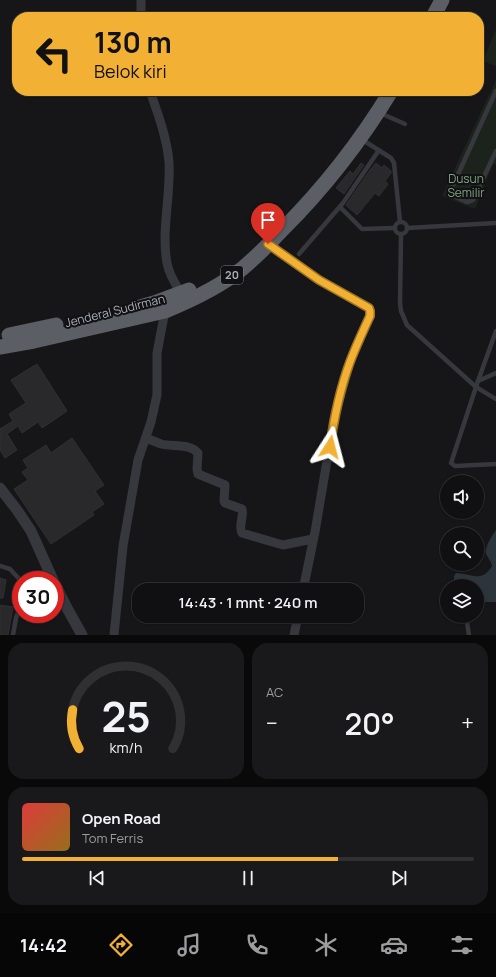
<!DOCTYPE html>
<html lang="id">
<meta charset="utf-8">
<style>
body{margin:0;font-family:Manrope,sans-serif;background:#19191b;color:#f1f3f6;height:100vh;display:flex;flex-direction:column;font-size:15px;white-space:nowrap}
*{box-sizing:border-box;margin:0}
p{font-size:13px;color:#9c9d9f}
.icon{flex:none;width:22px;height:22px;fill:none;stroke:currentColor;stroke-width:2;stroke-linecap:round;stroke-linejoin:round}
.map{position:relative;height:635px;overflow:hidden}
.drawer{display:flex;flex-direction:column;gap:8px;padding:8px;background:#09090a;flex:1}
.drawer>*{flex:none}
.hud{position:absolute;left:12px;top:12px;width:472px;height:84px;border-radius:16px;box-shadow:0 1px 3px #0004,0 0 0 1px #303032;background:#f2b134;color:#111;overflow:hidden}
.fabs{position:absolute;left:440px;top:475px;display:grid;gap:8px}
.fabs a{display:grid;place-items:center;width:44px;height:44px;border-radius:50%;background:#101012;box-shadow:0 1px 3px #0004,0 0 0 1px #303032;font-size:20px}
.speed{position:absolute;left:12px;top:571px;display:flex;gap:8px;font-size:20px;font-weight:700;text-align:center}
.speed>*{display:grid;place-content:center;width:52px;height:52px;border-radius:50%;background:#101012;box-shadow:0 1px 3px #0004,0 0 0 1px #303032;line-height:1}
.speed .limit{border:6px solid #d22;background:#fff;color:#111}
.pin{position:absolute;display:grid;place-items:center;width:34px;height:34px;color:#fff;margin:-41px -17px;border-radius:50% 50% 50% 0;rotate:-45deg;box-shadow:0 0 4px #0007}
.pin .icon{rotate:45deg}
.me{position:absolute;width:44px;margin:-22px;rotate:9deg;stroke-linejoin:round;filter:drop-shadow(0 0 3px #0008)}
.turn{display:flex;align-items:center;gap:14px;height:84px;padding:0 16px;font-size:18px}
.turn .icon{width:52px;height:52px;stroke-width:2.5}
.turn b{display:block;font-size:28px;line-height:34px}
.big{font-size:30px;font-weight:600;line-height:1.1}
.drawer .card{flex:1;display:flex;flex-direction:column;justify-content:center;gap:6px;min-width:0;padding:0 14px;border-radius:16px;background:#19191b}
.drawer .dial{align-items:center;gap:0}
.dial svg{height:104px;overflow:visible;fill:none;stroke:#303032;stroke-width:7;stroke-linecap:round;text-anchor:middle}
.dial text{fill:#f1f3f6;stroke:none}
.song{display:flex;align-items:center;gap:12px}
.cover{width:48px;height:48px;border-radius:6px;background:linear-gradient(135deg,hsl(0 70% 55%),hsl(40 70% 35%))}
.played{height:4px;border-radius:2px;background:linear-gradient(90deg,#f2b134 70%,#303032 70%)}
.keys{display:flex;justify-content:space-around;direction:ltr}
.heat{display:flex;justify-content:space-between;align-items:center;font-size:22px;direction:ltr}
.drawer .tiles{flex:1;display:grid;gap:8px;grid-template-columns:1fr 1fr}
.card:last-child{grid-column:span 2}
.trip{position:absolute;left:132px;top:583px;width:232px;height:40px;border-radius:16px;background:#101012;box-shadow:0 1px 3px #0004,0 0 0 1px #303032;font-weight:600;line-height:40px;text-align:center}
.menu{display:flex;height:64px;justify-content:space-around;align-items:center;background:#060607;color:#9c9d9f}
.menu .icon{width:28px;height:28px}
.menu .active{color:#f2b134}
.menu b{font-size:18px;color:#f1f3f6}
.map>svg:first-child{display:block}
</style>
<div class="map">
<svg width="496" height="635" viewBox="0 0 496 635">
<rect width="100%" height="100%" fill="#161618"/>
<!-- green -->
<g fill="#1c231d">
<polygon points="496,29 496,66 483,61"/>
<polygon points="496,80 496,164 493,164 475,209 442,196"/>
</g>
<!-- water -->
<path fill="#2c353c" d="M496,530V602H484L477,604V586H454V576L456,573C472,574 482,583 492,566C491,561 488,558 486,554C484,549 492,535 496,530Z"/>
<!-- building -->
<g fill="#29292c" stroke="#303034">
<polygon points="361,163 364,165 344,194 336,188 350,171 353,174"/>
<polygon points="376,163 382,168 384,165 391,171 391,173 385,181 388,184 379,196 375,193 357,215 346,205 370,170"/>
<polygon points="37,364 67,411 42,428 38,422 22,433 18,426 7,434 17,450 5,458 0,450 0,429 13,421 9,414 26,403 11,380"/>
<polygon points="72,438 104,485 95,491 104,504 92,512 94,515 51,544 14,489 28,480 22,472 28,468 23,460 46,445 51,453"/>
<polygon points="0,578 6,580 3,598 0,598"/>
<polygon points="0,605 13,607 8,635 0,635"/>
</g>
<g fill="none" stroke-linecap="round" stroke-linejoin="round">
<!-- service -->
<g stroke="#37383d" stroke-width="4.5">
<polyline points="496,91 450,192 451,195 467,202 473,200 496,151"/>
<polyline points="380,113 405,124"/>
<polyline points="361,139 391,158 394,163 400,222"/>
<polyline points="340,207 362,229 394,228"/>
<circle cx="401" cy="228" r="6"/>
<polyline points="407,228 496,223"/>
<polyline points="401,235 400,303 401,311 407,325 476,387 496,399"/>
<polyline points="299,254 343,203 379,150"/>
<polyline points="496,331 478,381 451,463 455,466 496,464"/>
<polyline points="478,381 496,373"/>
<polyline points="0,566 10,569 21,581"/>
<polyline points="466,616 469,635"/>
<polyline points="13,635 16,618 21,605"/>
</g>
<!-- minor -->
<g stroke="#37383d" stroke-width="9">
<polyline points="141,17 141,0"/>
<path d="M150,91C158,114 167,138 169,162C171,194 161,231 167,263C169,274 175,284 181,293"/>
<polyline points="268,244 319,280 369,308 370,316 350,362 334,419 315,532 303,590"/>
<path d="M146,438C151,440 156,442 161,444C173,447 189,443 198,453L197,469L198,474L225,485L224,501L225,503L242,509C244,518 238,526 242,533L283,545L313,539"/>
<polyline points="114,635 123,546 138,460 151,422 157,395 157,353 165,311"/>
<polyline points="294,635 298,616"/>
</g>
<!-- tertiary -->
<g stroke="#37383d" stroke-width="11">
<polyline points="0,488 17,510 31,531 53,580"/>
<polyline points="55,584 67,608 82,635"/>
</g>
<!-- trunk -->
<g stroke="#5b5e65" stroke-width="15">
<polyline points="433,17 442,0"/>
<polyline points="140,307 154,303 189,290"/>
<polyline points="9,335 56,325"/>
<path d="M0,347L34,341L165,311C192,300 220,287 243,268C257,256 270,243 282,230C324,188 360,142 391,91"/>
</g>
</g>
<g fill="none" stroke-linecap="round" stroke-linejoin="round">
<!-- route casing -->
<g stroke="#9d7322" stroke-width="10">
<path id="route" d="M268,244L319,280L369,308L370,311V316C363,331 356,346 350,362C340,389 334,418 330,447"/>
</g>
<!-- route -->
<use href="#route" stroke="#f2b134" stroke-width="7"/>
</g>
<g text-anchor="middle" stroke-width="4" stroke-linejoin="round" paint-order="stroke">
<!-- shield labels -->
<rect fill="#111113" stroke="#7b7e86" stroke-width="1" x="221" y="266" width="22" height="18" rx="3"/>
<g font-size="11" font-weight="bold" fill="#a8adb8">
<text x="232" y="279">20</text>
</g>
<!-- park labels -->
<g font-size="12" fill="#7fa381" stroke="#111113">
<text x="466" y="183">Dusun<tspan x="466" dy="14">Semilir</tspan></text>
</g>
<!-- street labels -->
<g font-size="12" fill="#a8adb8" stroke="#111113">
<text transform="translate(115 311) rotate(-14)" y="4">Jenderal Sudirman</text>
</g>
</g>
</svg>
<div class="fabs">
<a><svg class="icon" aria-label="sound" viewBox="0 0 24 24"><path d="M4 9h4l5-4v14l-5-4H4zM17 9q2 3 0 6"/></svg></a>
<a><svg class="icon" aria-label="search" viewBox="0 0 24 24"><circle cx="10" cy="10" r="6"/><path d="M15 15l6 6"/></svg></a>
<a><svg class="icon" aria-label="layers" viewBox="0 0 24 24"><path d="M12 4l9 5-9 5-9-5zM3 14l9 5 9-5"/></svg></a>
</div>
<div class="speed"><div class="limit">30</div></div>
<div class="pin" style="left:268px;top:244px;background:#d93025"><svg class="icon" aria-label="arrive" viewBox="0 0 24 24"><path d="M6 21V4h12l-3 4 3 4H6"/></svg></div>
<svg class="me" style="left:330px;top:447px" viewBox="-20 -20 40 40"><path d="M0-17L14 15 0 8-14 15z" fill="#f2b134" stroke="#fff" stroke-width="4"/></svg>
<div class="trip">14:43 · 1 mnt · 240 m</div>
<div class="hud">
<div class="turn"><svg class="icon" aria-label="left" viewBox="0 0 24 24"><path d="M17 20v-9H6M10 6l-5 5 5 5"/></svg><div><b>130 m</b>Belok kiri</div></div>
</div>
</div>
<section class="drawer">
<div class="tiles">
<div class="card dial"><svg viewBox="0 0 100 80">
<path d="M14 69A42 42 0 1 1 86 69"/>
<path d="M14 69A42 42 0 0 1 9 39" stroke="#f2b134"/>
<text x="50" y="56" font-size="32" font-weight="700">25</text>
<text x="50" y="72" font-size="11">km/h</text>
</svg></div>
<div class="card"><p>AC</p>
<div class="heat"><a>−</a><b class="big">20°</b><a>+</a></div>
</div>
<div class="card">
<div class="song"><i class="cover"></i><div><b>Open Road</b><p>Tom Ferris</p></div></div>
<div class="played"></div>
<div class="keys"><svg class="icon" aria-label="previous" viewBox="0 0 24 24"><path d="M18 5L8 12l10 7zM5 5v14"/></svg><svg class="icon" aria-label="pause" viewBox="0 0 24 24"><path d="M8 5v14M16 5v14"/></svg><svg class="icon" aria-label="next" viewBox="0 0 24 24"><path d="M6 5l10 7-10 7zM19 5v14"/></svg></div>
</div>
</div>
</section>
<nav class="menu">
<b>14:42</b>
<svg class="icon active" aria-label="directions" viewBox="0 0 24 24"><path d="M12 3l9 9-9 9-9-9zM9 14v-3h6M13 9l2 2-2 2"/></svg>
<svg class="icon" aria-label="music" viewBox="0 0 24 24"><path d="M9 18V5l10-2v13"/><circle cx="6" cy="18" r="3"/><circle cx="16" cy="16" r="3"/></svg>
<svg class="icon" aria-label="phone" viewBox="0 0 24 24"><path d="M5 4h4l2 5-3 2q2 4 5 5l2-3 5 2v4C11 20 4 13 5 4z"/></svg>
<svg class="icon" aria-label="climate" viewBox="0 0 24 24"><path d="M12 3v18M4 7l16 10M4 17L20 7"/></svg>
<svg class="icon" aria-label="car" viewBox="0 0 24 24"><path d="M5 17H2v-5l4-1 3-4h7l3 4 3 1v5h-3M9 17h6M6 11h13"/><circle cx="7" cy="17" r="2"/><circle cx="17" cy="17" r="2"/></svg>
<svg class="icon" aria-label="filters" viewBox="0 0 24 24"><path d="M4 7h16M4 17h16"/><circle cx="9" cy="7" r="2"/><circle cx="15" cy="17" r="2"/></svg>
</nav>
